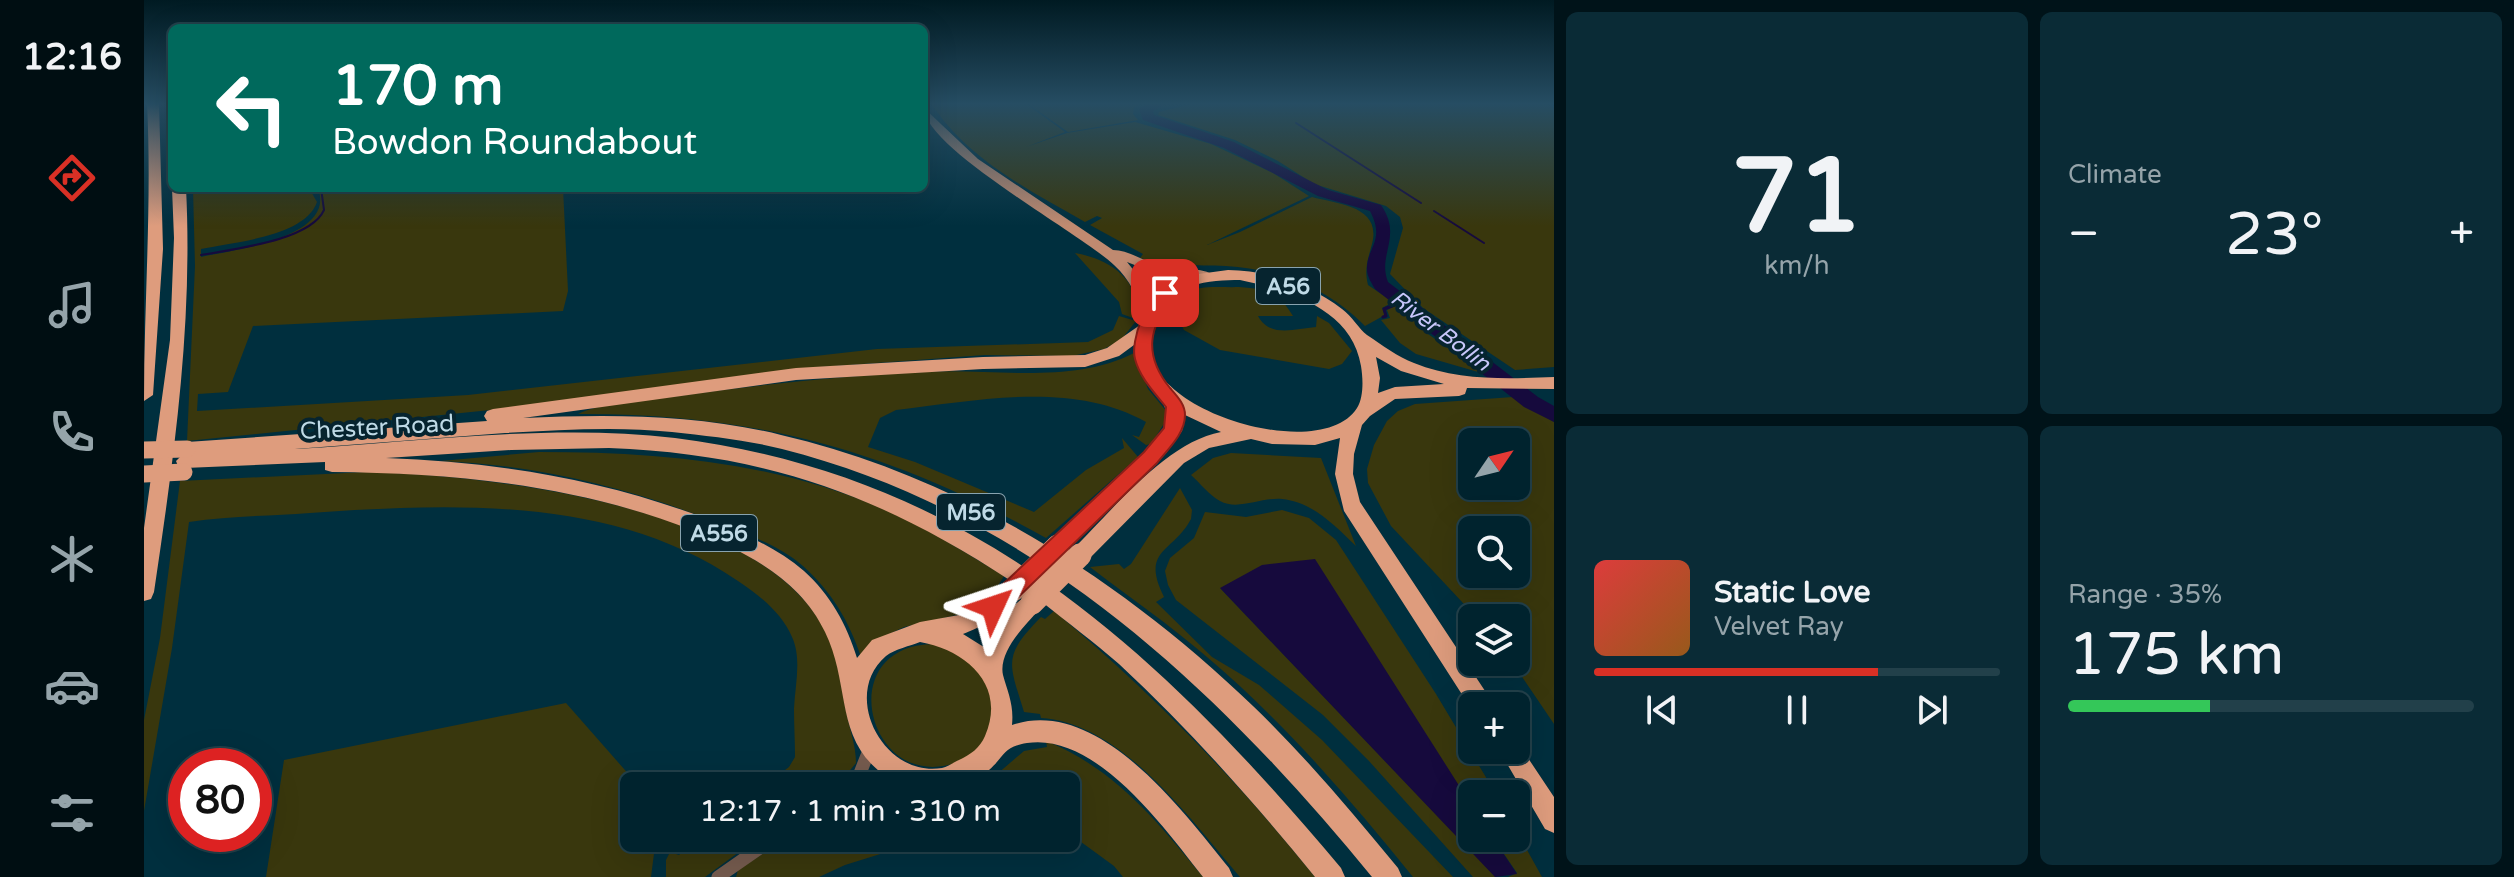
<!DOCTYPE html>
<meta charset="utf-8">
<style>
body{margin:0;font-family:"Varela Round",sans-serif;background:#0a2b36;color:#f1f3f6;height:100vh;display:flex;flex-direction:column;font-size:30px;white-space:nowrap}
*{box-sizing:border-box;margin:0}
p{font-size:26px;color:#95a4aa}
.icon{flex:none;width:44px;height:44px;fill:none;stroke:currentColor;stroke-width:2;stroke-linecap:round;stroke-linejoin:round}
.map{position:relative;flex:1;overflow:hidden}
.panel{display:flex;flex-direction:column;gap:12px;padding:12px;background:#001319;width:960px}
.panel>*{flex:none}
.banner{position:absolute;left:24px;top:24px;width:760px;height:168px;border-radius:12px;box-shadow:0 8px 32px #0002,0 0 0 2px #22404a;background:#00695c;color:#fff;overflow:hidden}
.needle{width:52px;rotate:55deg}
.tools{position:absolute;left:1314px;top:428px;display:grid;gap:16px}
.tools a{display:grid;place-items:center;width:72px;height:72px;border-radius:12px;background:#00232e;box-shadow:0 8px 32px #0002,0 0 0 2px #22404a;font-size:40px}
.speed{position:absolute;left:24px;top:748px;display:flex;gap:16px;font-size:40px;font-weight:700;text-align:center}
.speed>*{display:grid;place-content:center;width:104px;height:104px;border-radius:50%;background:#00232e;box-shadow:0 8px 32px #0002,0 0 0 2px #22404a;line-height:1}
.speed .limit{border:12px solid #d22;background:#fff;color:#111}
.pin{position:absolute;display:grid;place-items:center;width:68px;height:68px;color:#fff;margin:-34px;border-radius:16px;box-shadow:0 4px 12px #0006}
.me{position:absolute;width:88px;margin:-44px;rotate:48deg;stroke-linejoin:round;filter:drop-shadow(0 0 6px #0008)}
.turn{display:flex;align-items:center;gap:28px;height:168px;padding:0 32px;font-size:36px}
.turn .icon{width:104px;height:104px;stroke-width:2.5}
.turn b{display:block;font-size:56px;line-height:68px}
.big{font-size:60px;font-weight:600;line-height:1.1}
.panel .widget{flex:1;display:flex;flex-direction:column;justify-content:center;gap:12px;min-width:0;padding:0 28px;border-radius:12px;background:#0a2b36}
.panel .dial{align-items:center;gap:0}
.dial b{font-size:104px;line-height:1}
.song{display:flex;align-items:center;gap:24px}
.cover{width:96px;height:96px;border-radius:12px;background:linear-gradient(135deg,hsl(0 70% 55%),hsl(30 70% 35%))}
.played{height:8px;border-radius:4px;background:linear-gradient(90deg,#d93025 70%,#22404a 70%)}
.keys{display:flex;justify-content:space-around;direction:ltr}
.heat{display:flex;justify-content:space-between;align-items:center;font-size:44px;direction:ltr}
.charge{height:12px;border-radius:6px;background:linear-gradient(90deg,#34c759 35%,#22404a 0)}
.panel .tiles{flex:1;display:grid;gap:12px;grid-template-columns:repeat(2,1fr)}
.trip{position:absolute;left:476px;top:772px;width:460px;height:80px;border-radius:12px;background:#00232e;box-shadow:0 8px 32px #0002,0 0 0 2px #22404a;font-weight:600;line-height:80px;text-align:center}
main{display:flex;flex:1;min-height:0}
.tab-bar{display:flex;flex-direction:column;width:144px;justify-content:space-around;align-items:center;background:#000e12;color:#95a4aa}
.tab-bar .icon{width:56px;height:56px}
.tab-bar .current{color:#d93025}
.tab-bar b{font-size:36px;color:#f1f3f6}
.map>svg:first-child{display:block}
</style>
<main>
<nav class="tab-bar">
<b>12:16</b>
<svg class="icon current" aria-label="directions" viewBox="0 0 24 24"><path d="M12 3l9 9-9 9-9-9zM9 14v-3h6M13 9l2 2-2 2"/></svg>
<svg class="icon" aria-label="music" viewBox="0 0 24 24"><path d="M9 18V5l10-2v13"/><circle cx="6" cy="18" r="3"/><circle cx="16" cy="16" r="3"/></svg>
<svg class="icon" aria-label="phone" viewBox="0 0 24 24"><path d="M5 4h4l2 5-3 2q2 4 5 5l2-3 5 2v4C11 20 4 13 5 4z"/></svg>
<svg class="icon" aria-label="climate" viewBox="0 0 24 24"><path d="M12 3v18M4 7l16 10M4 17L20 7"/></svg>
<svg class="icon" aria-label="car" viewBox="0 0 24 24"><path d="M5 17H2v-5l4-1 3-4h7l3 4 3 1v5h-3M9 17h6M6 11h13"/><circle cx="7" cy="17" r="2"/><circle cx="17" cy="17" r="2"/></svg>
<svg class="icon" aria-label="filters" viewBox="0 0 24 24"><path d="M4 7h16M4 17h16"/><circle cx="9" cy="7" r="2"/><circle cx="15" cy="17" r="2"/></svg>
</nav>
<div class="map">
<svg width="1410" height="877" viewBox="0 0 1410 877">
<rect width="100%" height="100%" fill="#002f3e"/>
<!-- green -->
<g fill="#39370d" fill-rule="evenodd">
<path d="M787,103H881L921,132L882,147L923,133L991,122L1067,144L1129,173L1165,196L1063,245L1096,232L1168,197C1194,204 1238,206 1228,244C1224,259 1220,269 1224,285L1249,302L1238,308L1241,315L1221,326C1184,288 1135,269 1082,266C1051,265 1026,267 996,258L999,254L946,225L958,218L953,216L941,222C886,191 822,158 787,103Z"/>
<polygon points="997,103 990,108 989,114 994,120 924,132 883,103"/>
<polygon points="1051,103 1400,103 1410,108 1410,367 1371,370 1279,308 1246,274 1259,228 1256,217 1242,206 1170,184 1134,161 1091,140 1014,115 1015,112"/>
<path d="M49,188H165L173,202C161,237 89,242 57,249V257C88,250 193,238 174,188H419L424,291L419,311L109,326L84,392L54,394L53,411L324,395L733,349L944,342L969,330L975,316L992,321L977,340L960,349L928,356L841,355L677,367L376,407L43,441L51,266Z"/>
<path d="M931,253C962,258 1001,280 989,318L978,314L975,302Z"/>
<path d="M1095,287C1126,290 1132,289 1149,316H1114C1126,338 1150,329 1172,327L1173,316L1185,323L1208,351L1198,364L1185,369L1076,350L1040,330L1028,306C1041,282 1072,288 1095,287Z"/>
<polygon points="1253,305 1284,334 1341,374 1272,354 1256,343 1237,320 1246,318 1243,310"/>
<path d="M990,353L1004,389L1023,412L1021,422L1007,444L1002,445L988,435L995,437L1002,422C928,380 832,401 752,410L736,418L724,447L771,462L890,512L942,470L980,448L978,438L994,457L902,538C746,451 613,413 434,414C453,404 502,400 527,397C612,385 696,376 781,372C849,368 927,385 990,353Z"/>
<path d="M1369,397L1410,422V724L1368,662H1372V618H1333L1247,526L1224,483L1223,469L1230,445L1243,421L1254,411L1271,404ZM1328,442H1372V486H1328ZM1328,530H1372V574H1328Z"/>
<path d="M395,452C521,452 644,463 759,518C794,535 827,556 860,576L853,587L855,589L821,613L760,627L741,636L717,657C705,621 688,592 659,566C636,546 605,535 577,524C487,488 394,465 297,461Z"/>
<path d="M1087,453L1177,458L1212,546C1191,526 1169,502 1138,499C1118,497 1094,511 1076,501C1065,495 1056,483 1047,475L1069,458Z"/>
<path d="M223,472C346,475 601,506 673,617C695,650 695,679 703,715C706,731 712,746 712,763L693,786H620L645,767L651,757C651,741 650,725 650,709C651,685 658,659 648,637C638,613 615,595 594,581C470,496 310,503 166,513C126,516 84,516 45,522L28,648L0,811V720L16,638L36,481Z"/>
<path d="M1036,488L1048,510L1047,519C1029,553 996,549 1020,597L1012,602L1068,657L1115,685L1178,740L1309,877H1269C1206,799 1140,722 1063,657C1026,625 985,597 946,567L975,564L980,569L987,564Z"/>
<polygon points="1138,510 1165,518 1192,540 1292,694 1352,794 1328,794 1328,806 1314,786 1076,588 1352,877 1329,877 1225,761 1179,715 1032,600 1024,585 1021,571 1026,558 1050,538 1061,512 1102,517"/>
<path d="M910,611C1006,691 1092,779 1171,877H1096C1047,820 978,723 897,718L896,714L880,712C865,662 858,657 897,617L901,619Z"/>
<path d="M789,644C797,647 810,649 818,654C854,676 862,741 819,760C726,801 684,646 789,644Z"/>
<polygon points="422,703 495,786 490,786 490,838 512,838 507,877 122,877 140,760"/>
<path d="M902,741C970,768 1014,822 1059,877H979L970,866L922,831V786H839L880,751L903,747Z"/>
<polygon points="1372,830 1398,877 1364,877 1373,873 1349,838 1372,838"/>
<polygon points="552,838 614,838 561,877 522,877 522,860 526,852 535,855"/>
<polygon points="643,838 845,838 806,845 762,846 701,865 675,877 592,877 594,870"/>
</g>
<!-- water -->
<polygon fill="#160a3d" points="1171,559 1328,806 1328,838 1349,838 1373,874 1351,877 1076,588 1118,565"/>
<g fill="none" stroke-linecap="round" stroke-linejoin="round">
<!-- stream-far1 -->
<g stroke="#160a3d" stroke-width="2">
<polyline points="1152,123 1277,203"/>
<polyline points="1290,211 1340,243"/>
<path d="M57,255C88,249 166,241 180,210L177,188"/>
</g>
<!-- stream -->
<polyline stroke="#160a3d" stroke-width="3" points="1239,317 1242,316 1240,309 1258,302"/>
<!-- river -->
<path fill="#160a3d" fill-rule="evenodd" d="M1004,103H1023L1009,111L1010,115L1090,142L1184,190L1237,205C1259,237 1233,254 1244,282L1394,397L1410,406V422L1380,407L1231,289C1228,284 1223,276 1223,270C1222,248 1242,241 1226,211L1174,196L1080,148L999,120L995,109Z"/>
<!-- street -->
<g stroke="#755b4e" stroke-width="13">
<polyline points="711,786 757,777"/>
<polyline points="711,786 726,748"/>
<polyline points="574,877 630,838"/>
</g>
<!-- primary -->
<path fill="#c08a70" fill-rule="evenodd" d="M780,108L834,159L969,250C986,250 1002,263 1019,267C1035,271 1058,266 1071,276L1064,280L1016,275L983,262L1000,283L1014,313L1012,316H1002C992,297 987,280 970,265C936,233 780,148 780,108Z"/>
<!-- highway -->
<g fill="#de9c7d" fill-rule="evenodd">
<path d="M3,103H15L19,249L9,395L0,401C0,302 8,203 3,103Z"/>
<path d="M28,188H42C49,324 30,457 10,592L7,599L0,601V528L26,340L30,238Z"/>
<path d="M1084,270C1122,270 1167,285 1198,309C1208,316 1215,329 1223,335C1238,345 1254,357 1270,363C1314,381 1364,379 1410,377V389L1323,388L1321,394L1315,396L1251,399L1226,416L1218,425L1210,454L1209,474L1216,502L1351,706H1328V710L1200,511L1191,474L1196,438L1171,445L1128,444L1107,439L1065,448L1040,463L943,561L936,564L929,561L926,555L929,549C969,510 1022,442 1077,432L1041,415L1038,431L1022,453L924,549L917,552L910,549L907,543L910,537L1010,443L1020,429L1023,414L1017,396L1002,381L990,345L975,356L941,367L839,369L652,380L379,418C465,414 553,414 637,435C817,477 977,579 1109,706C1161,756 1208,812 1254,868L1258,877H1228C1070,684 887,512 638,449C603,440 564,436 528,432C473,426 416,430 361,433C291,438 221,444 151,449C275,442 408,423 531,438C827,475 1013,649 1197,868L1201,877H1171C1110,802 1046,730 975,664C950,642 924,623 898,602L895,610C881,625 854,652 859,675C864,693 870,705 868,725C954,696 1038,810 1085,868L1089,877H1059C1022,830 952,732 883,743C859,747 861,756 845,770C827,785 805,786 783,786C773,786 762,788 753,783C687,747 709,689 681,632C656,579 602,552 550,531C434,485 312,473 188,472L181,470V462L41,468L34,466L32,461L38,455L34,449L37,444L43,442L343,421L340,416L343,411L349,409L652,368L839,357L941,355L963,348L996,325L1004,304L1021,287L1047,275ZM1096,280C1144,290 1208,309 1217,366C1219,378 1220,397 1213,408C1179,463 1007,414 1006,347C1006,338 1012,326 1014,318C1024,283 1066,280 1096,280ZM1232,357L1257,371L1300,384L1251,387L1234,393L1236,378ZM465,448C622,454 736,495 867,581L815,615L776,622L728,640L713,658C703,625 686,594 660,571C632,547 597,532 563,519C459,479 353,462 242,458L367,450ZM879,589L887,594C866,602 851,630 843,649L819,634C839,626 873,610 879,589ZM776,642C822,650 863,685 841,736C836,748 826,755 815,760C810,762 804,767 798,768C740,778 696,695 742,656C751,649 766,646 776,642Z"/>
<polygon points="1372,740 1410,797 1410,833 1401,829 1355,750 1372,750"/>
</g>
<!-- highway-bridge-far1 -->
<g stroke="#de9c7d" stroke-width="17">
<polyline points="0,450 43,449"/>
<polyline points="0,474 40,472"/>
<polyline points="912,548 917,543"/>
</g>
<!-- highway-bridge -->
<g stroke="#de9c7d" stroke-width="23">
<polyline points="869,590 914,546"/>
<polyline points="888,603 936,555"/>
</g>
</g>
<!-- sky -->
<linearGradient id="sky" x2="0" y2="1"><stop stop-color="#001a22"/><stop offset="0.46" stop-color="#264d63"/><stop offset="1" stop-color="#264d63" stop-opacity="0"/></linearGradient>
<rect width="1410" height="226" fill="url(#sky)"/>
<!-- route -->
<path fill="#d93025" stroke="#8d1f18" stroke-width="2" d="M1021,288L1029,293C1006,328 998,353 1026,388C1033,396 1041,404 1041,415C1041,434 1024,449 1013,463L857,614L849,617L842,614L838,607L842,600L1000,452L1020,428L1022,407C1010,392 996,378 991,359C986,341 1003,295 1021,288Z"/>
<g text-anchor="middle" stroke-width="8" stroke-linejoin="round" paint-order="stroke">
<!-- shield labels -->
<g fill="#06242f" stroke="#88a3af" stroke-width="2">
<rect x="1112" y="268" width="64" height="36" rx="6"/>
<rect x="793" y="494" width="68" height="36" rx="6"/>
<rect x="537" y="515" width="76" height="36" rx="6"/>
</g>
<g font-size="22" font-weight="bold" fill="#bfdae6">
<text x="1144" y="294">A56</text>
<text x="827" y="520">M56</text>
<text x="575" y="541">A556</text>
</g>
<!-- far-water labels -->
<g font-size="22" font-style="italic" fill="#c7c6fa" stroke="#06242f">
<text transform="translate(1297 330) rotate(37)" y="8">River Bollin</text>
</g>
<!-- street labels -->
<g font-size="24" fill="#bfdae6" stroke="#06242f">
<text transform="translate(233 427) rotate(-3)" y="8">Chester Road</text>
</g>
</g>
</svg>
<div class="tools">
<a><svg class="needle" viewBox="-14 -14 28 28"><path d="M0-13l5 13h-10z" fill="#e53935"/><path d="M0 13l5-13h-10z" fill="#95a4aa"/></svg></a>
<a><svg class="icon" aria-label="search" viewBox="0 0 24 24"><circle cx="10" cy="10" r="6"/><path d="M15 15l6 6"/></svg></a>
<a><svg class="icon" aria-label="layers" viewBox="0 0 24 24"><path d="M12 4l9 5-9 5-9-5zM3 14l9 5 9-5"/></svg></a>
<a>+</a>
<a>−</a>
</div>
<div class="speed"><div class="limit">80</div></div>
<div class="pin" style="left:1021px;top:293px;background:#d93025"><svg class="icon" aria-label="arrive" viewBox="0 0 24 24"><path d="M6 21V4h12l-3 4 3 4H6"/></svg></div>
<svg class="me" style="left:849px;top:607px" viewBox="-20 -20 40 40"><path d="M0-17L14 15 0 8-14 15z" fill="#d93025" stroke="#fff" stroke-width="4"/></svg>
<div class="trip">12:17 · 1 min · 310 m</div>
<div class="banner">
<div class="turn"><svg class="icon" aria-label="left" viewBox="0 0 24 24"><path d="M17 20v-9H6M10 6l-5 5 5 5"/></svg><div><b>170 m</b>Bowdon Roundabout</div></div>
</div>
</div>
<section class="panel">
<div class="tiles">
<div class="widget dial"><b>71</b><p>km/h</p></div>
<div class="widget"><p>Climate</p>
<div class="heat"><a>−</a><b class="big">23°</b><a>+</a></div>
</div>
<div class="widget">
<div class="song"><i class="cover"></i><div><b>Static Love</b><p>Velvet Ray</p></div></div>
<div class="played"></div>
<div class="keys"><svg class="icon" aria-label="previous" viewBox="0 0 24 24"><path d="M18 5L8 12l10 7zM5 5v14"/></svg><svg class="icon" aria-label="pause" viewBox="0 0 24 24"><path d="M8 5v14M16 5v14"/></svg><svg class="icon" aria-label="next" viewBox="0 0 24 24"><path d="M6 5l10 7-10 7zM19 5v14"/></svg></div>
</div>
<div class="widget"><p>Range · 35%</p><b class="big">175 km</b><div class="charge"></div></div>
</div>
</section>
</main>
